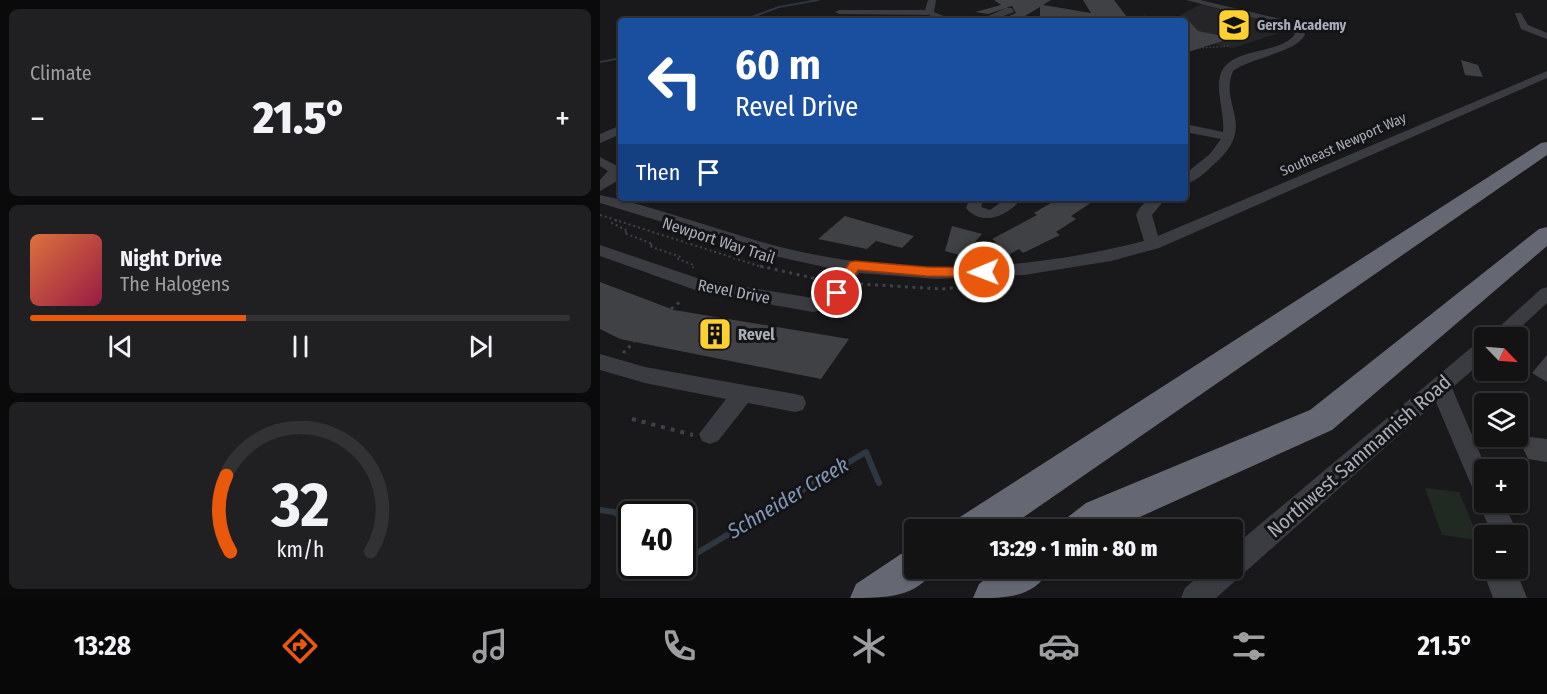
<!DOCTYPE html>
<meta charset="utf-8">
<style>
body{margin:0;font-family:"Fira Sans Condensed",sans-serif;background:#202022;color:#f1f3f6;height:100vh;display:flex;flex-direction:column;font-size:22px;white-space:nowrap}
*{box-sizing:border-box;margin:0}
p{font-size:20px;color:#9d9ea0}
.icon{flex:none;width:33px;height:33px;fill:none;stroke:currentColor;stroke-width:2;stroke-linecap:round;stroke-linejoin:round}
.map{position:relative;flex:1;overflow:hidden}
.drawer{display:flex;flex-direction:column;gap:9px;padding:9px;background:#0a0a0b;width:600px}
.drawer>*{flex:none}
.hud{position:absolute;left:18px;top:18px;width:570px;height:183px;border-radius:6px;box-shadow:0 2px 4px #0004,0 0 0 2px #323234;background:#1a4fa0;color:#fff;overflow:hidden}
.needle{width:39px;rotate:115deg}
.controls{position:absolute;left:874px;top:327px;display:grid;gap:12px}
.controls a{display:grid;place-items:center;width:54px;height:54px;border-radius:6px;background:#131314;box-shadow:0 2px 4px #0004,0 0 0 2px #323234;font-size:30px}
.speed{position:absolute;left:18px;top:501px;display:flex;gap:12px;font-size:30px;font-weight:700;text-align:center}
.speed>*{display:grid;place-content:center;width:78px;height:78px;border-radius:50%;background:#131314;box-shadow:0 2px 4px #0004,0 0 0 2px #323234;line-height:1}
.speed .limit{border:3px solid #111;border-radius:9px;background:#fff;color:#111}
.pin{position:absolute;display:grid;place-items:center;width:51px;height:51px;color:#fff;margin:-26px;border:3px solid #fff;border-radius:50%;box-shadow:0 2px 6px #0007}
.me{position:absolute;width:66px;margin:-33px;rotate:269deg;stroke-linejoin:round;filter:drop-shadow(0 0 4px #0008)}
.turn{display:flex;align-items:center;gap:21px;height:126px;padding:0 18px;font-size:27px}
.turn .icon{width:78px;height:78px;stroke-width:2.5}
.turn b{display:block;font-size:42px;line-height:51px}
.then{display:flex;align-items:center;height:57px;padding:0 18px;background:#0003;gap:12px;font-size:22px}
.big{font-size:45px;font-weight:800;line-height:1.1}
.drawer .card{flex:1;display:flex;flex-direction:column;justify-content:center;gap:9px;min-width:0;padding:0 21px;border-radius:9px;background:#202022}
.drawer .dial{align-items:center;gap:0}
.dial svg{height:156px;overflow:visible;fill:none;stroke:#323234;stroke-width:7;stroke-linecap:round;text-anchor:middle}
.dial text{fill:#f1f3f6;stroke:none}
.song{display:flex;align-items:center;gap:18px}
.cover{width:72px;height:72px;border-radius:9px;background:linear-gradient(135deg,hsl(20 70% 55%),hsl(340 70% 35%))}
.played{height:6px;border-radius:3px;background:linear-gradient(90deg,#ea580c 40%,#323234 40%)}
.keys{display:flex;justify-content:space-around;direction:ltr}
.heat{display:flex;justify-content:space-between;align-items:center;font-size:33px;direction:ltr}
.trip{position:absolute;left:304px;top:519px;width:339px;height:60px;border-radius:6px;background:#131314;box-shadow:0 2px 4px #0004,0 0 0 2px #323234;font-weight:800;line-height:60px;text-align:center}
.dock{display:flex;height:96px;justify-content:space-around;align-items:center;background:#080808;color:#9d9ea0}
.dock .icon{width:42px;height:42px}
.dock .active{color:#ea580c}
.dock b{font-size:27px;color:#f1f3f6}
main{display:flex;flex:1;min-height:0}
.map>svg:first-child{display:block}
</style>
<main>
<section class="drawer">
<div class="card"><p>Climate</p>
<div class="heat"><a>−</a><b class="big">21.5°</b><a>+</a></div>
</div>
<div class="card">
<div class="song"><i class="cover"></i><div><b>Night Drive</b><p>The Halogens</p></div></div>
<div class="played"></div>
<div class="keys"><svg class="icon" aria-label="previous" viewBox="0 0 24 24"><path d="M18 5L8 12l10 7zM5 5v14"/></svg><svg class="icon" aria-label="pause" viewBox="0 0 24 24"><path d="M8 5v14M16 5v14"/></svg><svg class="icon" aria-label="next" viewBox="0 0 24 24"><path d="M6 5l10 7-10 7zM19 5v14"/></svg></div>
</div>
<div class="card dial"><svg viewBox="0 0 100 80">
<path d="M14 69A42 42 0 1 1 86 69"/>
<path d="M14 69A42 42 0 0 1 12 30" stroke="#ea580c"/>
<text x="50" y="56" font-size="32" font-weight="700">32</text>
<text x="50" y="72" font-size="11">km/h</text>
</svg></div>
</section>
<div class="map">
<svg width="947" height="598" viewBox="0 0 947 598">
<rect width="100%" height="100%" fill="#19191b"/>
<!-- built -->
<polygon fill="#252528" points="602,4 672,21 691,29 633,48 585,38 585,21 581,21 580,15"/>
<!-- green -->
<polygon fill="#202a23" points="825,488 859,492 879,540 842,535"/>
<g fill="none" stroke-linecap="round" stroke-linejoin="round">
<!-- stream-far1 -->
<g stroke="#2e3640" stroke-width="2">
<polyline points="141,21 179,7 218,0"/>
<polyline points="0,62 21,58"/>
</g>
<!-- stream -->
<g stroke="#2e3640" stroke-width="6">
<polyline points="0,510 14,512 32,524"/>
<polyline points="82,562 266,452 279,483"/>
<polyline points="64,566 66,572 76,566"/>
</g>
</g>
<!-- building -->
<g fill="#404145">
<polygon points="394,0 451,0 443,5 491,13 483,0 514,0 530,21 440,21 440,7 420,19 407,17 416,13 412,6 388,14 375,12 401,5"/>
<polygon points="585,17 598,31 632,38 585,53"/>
<polygon points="861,60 878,65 883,77 865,75"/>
<polygon points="459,198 498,198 471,216 476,219 456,232 460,235 423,253 419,249 410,254 392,239 437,215 434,213"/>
<polygon points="245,216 314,236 302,248 276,241 267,249 218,239"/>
<polygon points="352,226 382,234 363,256 345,251"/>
<polygon points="0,282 74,310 249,339 221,379 20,339 0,329"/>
<polygon points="947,355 947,382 932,373"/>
<polygon points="922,436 947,439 947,462 928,459 922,446 928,447"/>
<polygon points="882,568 915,568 927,598 893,598"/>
</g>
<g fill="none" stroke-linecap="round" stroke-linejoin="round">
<!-- path-far3 -->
<g stroke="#3f4147" stroke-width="1.5" stroke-dasharray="1.5 2" stroke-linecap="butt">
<polyline points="466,11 503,20"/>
<polyline points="501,21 520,21"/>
<polyline points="531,21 546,16"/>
<polyline points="589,40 608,45"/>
<polyline points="585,49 629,46"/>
</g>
<!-- path-far2 -->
<g stroke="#3f4147" stroke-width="2" stroke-dasharray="2 3" stroke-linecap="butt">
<polyline points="0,215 165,268"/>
<polyline points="17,220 12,223 28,231 24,233 53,244 49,246 81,257 78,259 94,265 93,268"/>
</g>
<!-- path-far1 -->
<g stroke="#3f4147" stroke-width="3" stroke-dasharray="3 4.5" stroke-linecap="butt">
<polyline points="160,266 226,281"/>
<polyline points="260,284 342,289 388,285"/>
<polyline points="71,309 82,300"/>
<polyline points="23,353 34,342"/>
</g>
<!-- path -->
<polyline stroke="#3f4147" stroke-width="4" stroke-dasharray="4 6" stroke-linecap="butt" points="32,419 93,435"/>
<!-- minor -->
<g fill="#3b3c42" fill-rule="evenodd">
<polygon points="328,0 336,0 334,12 351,19 367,18 371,21 341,21 329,15 239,14 235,12 239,10 325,10"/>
<path d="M586,0H600L685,20L698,26L705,34C699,52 649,58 633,71C618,106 660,126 612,166C605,173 595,182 585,184V174L610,154L621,139L585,132V124L623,132C625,114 616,94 620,76C628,46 680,56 695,34L679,24Z"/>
<polygon points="406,8 412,8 414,12 390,21 377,21"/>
<polygon points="915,13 921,13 928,25 947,33 947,39 921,29"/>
<path d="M947,71V78L559,248L511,261L424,275L336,279L259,273C247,293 237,307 213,312L101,292L0,256V245L103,280L213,298L227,292L243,271L174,256L0,203V195C61,208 119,231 180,247C299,277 424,272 544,241L536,215C543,200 551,198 566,198L552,215L558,236Z"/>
<polygon points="21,125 21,134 0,143 0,134"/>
<polygon points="0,157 21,168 17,181 0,191 0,180 8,171 0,166"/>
<path d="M370,198H384L381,207L390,210L407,198H422C409,215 382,228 366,208Z"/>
<polygon points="947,287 947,303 909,338 887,338 941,289"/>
<polygon points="885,339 885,359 852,388 887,470 885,502 903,502 913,523 909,532 901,536 891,532 836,402 616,598 581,598 585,588 608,568 633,568 633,547 878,342"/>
<polygon points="0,354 45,367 195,394 203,396 206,403 203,410 195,412 148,403 118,441 110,444 102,441 99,434 126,399 45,383 0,370"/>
</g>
<!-- highway -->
<g fill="#656772" fill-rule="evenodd">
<polygon points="947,142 947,155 405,530 355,530 360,517 941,143"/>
<polygon points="947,227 947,246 732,430 511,530 463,530 468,517 486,503 710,410 939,229"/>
<path d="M315,549V568H334C319,598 284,598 250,598L256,584L301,554Z"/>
<path d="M399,568H450C435,598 407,598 373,598L379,584Z"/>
</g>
</g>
<!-- route -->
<polygon fill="#ea580c" stroke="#983908" stroke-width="1.5" points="255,261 326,267 384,268 390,272 384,277 326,276 258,270 242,297 232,297 230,293 250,262"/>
<!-- icons -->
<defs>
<g id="school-square" transform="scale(1.725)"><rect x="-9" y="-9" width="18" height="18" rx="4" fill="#fcd030" stroke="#141416"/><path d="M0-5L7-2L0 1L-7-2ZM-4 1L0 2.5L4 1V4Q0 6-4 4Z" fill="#111"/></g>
<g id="building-square" transform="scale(1.725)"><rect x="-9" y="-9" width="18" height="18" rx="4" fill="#fcd030" stroke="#141416"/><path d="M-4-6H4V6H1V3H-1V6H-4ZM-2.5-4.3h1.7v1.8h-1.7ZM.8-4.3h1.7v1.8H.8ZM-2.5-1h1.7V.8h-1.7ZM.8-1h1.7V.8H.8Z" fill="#111"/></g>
</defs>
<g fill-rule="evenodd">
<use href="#school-square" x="634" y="25"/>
<use href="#building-square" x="115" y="334"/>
</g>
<g text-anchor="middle" stroke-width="6" stroke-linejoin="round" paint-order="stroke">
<!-- far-poi labels -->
<g font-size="14" font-weight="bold" fill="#aaaebb" stroke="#141416" text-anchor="start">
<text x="657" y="30">Gersh Academy</text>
</g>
<!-- far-street labels -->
<g font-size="14" fill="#aaaebb" stroke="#141416">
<text transform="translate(743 144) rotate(-24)" y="5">Southeast Newport Way</text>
</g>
<!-- street labels -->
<g font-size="16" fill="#aaaebb" stroke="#141416">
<text transform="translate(119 240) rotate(18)" y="6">Newport Way Trail</text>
<text transform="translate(134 291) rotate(11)" y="6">Revel Drive</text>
</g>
<!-- poi labels -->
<g font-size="16" font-weight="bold" fill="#aaaebb" stroke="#141416" text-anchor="start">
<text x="138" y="340">Revel</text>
</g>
<!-- near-street labels -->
<g font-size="20" fill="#aaaebb" stroke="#141416">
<text transform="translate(759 456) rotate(-41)" y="7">Northwest Sammamish Road</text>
</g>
<!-- near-water labels -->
<g font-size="21" font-style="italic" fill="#8097b8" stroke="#141416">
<text transform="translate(188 498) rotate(-31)" y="7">Schneider Creek</text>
</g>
</g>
</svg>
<div class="controls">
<a><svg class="needle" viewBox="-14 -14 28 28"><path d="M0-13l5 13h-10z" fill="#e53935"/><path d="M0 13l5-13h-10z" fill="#9d9ea0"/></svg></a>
<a><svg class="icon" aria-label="layers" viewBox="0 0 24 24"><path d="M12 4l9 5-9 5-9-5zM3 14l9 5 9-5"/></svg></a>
<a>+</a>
<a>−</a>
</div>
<div class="speed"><div class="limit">40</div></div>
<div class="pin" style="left:237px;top:293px;background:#d93025"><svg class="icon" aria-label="arrive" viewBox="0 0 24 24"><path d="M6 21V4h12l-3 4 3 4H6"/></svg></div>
<svg class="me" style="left:384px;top:272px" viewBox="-20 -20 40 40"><circle r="17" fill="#ea580c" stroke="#fff" stroke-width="3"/><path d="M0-11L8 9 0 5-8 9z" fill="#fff"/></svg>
<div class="trip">13:29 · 1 min · 80 m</div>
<div class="hud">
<div class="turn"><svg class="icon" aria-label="left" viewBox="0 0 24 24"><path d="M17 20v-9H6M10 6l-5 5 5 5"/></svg><div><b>60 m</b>Revel Drive</div></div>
<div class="then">Then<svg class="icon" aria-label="arrive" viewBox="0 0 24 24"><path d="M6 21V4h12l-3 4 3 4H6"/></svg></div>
</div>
</div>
</main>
<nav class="dock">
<b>13:28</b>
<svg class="icon active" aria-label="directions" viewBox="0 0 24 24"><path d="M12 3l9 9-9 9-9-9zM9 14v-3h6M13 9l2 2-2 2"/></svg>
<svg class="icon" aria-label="music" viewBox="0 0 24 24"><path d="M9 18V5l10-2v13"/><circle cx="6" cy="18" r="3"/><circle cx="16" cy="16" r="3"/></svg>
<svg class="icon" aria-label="phone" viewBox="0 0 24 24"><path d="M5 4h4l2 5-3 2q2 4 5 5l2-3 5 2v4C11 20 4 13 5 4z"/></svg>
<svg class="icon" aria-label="climate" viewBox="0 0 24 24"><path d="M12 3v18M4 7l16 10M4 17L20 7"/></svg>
<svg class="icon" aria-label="car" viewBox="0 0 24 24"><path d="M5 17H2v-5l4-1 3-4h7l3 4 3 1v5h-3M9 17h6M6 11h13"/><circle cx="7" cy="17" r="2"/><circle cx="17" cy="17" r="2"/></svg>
<svg class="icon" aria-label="filters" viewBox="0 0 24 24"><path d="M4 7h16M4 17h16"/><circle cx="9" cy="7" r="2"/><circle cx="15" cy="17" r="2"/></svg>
<b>21.5°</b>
</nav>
